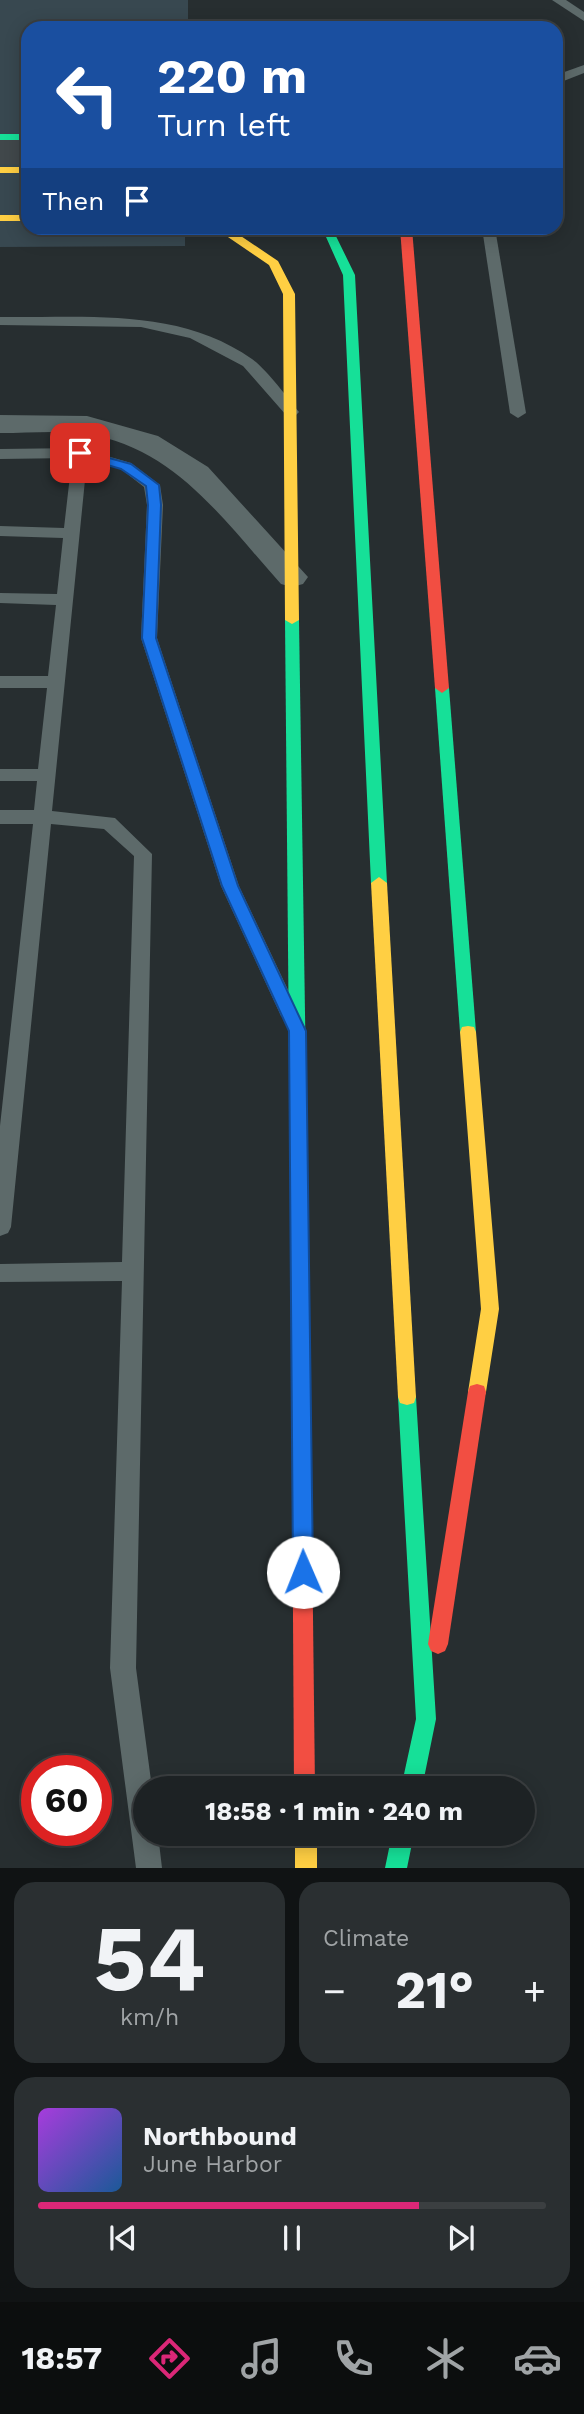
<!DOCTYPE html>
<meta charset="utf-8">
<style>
body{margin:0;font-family:"Work Sans",sans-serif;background:#2a2f31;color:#f1f3f6;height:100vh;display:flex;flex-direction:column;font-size:26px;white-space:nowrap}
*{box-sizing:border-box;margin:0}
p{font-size:23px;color:#a0a4a6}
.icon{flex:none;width:38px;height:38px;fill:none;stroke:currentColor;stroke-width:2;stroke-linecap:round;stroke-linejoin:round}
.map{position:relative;height:1868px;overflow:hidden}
.sheet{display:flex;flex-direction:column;gap:14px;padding:14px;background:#101314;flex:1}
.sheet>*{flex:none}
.top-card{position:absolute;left:21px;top:21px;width:542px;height:214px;border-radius:21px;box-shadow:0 4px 18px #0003,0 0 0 2px #3b3f41;background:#1a4fa0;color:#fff;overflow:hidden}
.speed{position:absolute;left:21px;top:1755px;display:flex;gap:14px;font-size:35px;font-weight:700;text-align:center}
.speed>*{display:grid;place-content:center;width:91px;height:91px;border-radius:50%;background:#1d2224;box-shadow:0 4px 18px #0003,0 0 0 2px #3b3f41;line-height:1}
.speed .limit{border:10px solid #d22;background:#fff;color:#111}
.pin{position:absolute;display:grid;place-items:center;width:60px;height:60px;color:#fff;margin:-30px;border-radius:14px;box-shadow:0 4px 10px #0006}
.me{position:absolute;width:77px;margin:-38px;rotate:359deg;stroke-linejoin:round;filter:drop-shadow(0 0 5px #0008)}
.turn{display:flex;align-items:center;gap:24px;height:147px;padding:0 21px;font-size:32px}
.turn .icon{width:91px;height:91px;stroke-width:2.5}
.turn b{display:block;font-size:49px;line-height:60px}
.then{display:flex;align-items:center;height:66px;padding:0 21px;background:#0003;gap:14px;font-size:26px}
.big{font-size:52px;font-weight:700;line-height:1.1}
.sheet .card{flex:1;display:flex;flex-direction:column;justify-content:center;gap:10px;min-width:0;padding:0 24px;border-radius:21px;background:#2a2f31}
.sheet .dial{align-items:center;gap:0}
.dial b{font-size:91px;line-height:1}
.song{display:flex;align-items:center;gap:21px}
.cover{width:84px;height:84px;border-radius:10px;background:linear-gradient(135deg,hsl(280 70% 55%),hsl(210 70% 35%))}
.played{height:7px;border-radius:4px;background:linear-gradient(90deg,#db2777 75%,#3b3f41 75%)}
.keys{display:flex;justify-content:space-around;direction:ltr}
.heat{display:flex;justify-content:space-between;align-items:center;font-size:38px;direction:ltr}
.sheet .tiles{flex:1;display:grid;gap:14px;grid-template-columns:1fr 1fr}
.card:last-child{grid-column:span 2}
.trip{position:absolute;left:133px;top:1776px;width:402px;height:70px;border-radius:35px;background:#1d2224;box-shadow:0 4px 18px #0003,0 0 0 2px #3b3f41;font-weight:700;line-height:70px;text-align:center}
.tab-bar{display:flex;height:112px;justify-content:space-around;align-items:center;background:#0c0e0e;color:#a0a4a6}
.tab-bar .icon{width:49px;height:49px}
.tab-bar .selected{color:#db2777}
.tab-bar b{font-size:32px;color:#f1f3f6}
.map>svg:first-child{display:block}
</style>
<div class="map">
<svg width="584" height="1868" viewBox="0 0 584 1868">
<rect width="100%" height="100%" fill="#272e30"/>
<!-- building -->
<polygon fill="#384850" points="0,0 188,0 188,28 28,28 28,228 185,228 185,246 0,247"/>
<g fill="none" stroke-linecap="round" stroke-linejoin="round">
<!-- primary-tunnel -->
<polyline stroke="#41484b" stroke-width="27" stroke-dasharray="27 13" stroke-linecap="butt" points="0,151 28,151"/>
<!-- lane -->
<g fill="#5d6a6a" fill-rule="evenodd">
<polygon points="552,0 566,0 584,12 584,21"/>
<polygon points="584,65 584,73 556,84 556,75"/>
<polygon points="482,228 495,228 526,413 518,418 510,413"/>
<path d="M0,317C84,318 179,307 252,359C267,370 287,397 299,412L296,415H286L243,366L190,338L141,327L0,325Z"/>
<polygon points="80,448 131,463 160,485 163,505 157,638 239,886 298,1011 295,1016 288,1019 281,1016 221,886 141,638 147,505 144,487 121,469 87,460 52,811 115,818 152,854 136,1668 152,1788 145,1788 145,1834 158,1834 162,1868 136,1868 110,1668 122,1281 0,1282 0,1264 122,1262 134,856 104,829 51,824 11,1227 8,1233 0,1236 0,1126 33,824 0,824 0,810 34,810 37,781 0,781 0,769 38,769 47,688 0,688 0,676 48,676 56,605 0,603 0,593 57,594 63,538 0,536 0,526 64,528 72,458 0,459 0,449"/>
</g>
<!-- street -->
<path fill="#5d6a6a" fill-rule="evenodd" d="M0,415L87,416L158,436L208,467L308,577L303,584L292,587L281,584C225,522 175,447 86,434C59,430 28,433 0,433Z"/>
<!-- fast -->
<g fill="#16e098" fill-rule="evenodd">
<rect x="0" y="134" width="28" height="6"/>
<polygon points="322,228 332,228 355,275 387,883 379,889 371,883 343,275"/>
<polygon points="292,616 299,620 309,1275 306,1280 300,1283 294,1280 291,1275 285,620"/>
<polygon points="442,683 449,688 476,1032 474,1037 462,1037 460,1032 435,688"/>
<polygon points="407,1389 414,1391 416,1397 436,1719 422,1788 401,1788 416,1719 398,1397 400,1391"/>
<polygon points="392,1834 414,1834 407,1868 385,1868"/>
</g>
<!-- slow -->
<g fill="#ffcf43" fill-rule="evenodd">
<rect x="0" y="167" width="28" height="6"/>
<rect x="0" y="215" width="28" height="6"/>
<polygon points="201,228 232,230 278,261 295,294 299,620 292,624 285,620 283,294 269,265 225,235"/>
<polygon points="379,877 387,883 416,1397 414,1403 407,1405 400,1403 398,1397 371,883"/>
<polygon points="468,1026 474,1027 476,1032 499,1309 486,1392 484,1398 477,1400 470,1398 468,1392 481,1309 460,1032 462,1027"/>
<rect x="295" y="1834" width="22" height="34"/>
</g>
<!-- jam -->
<g fill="#f24e42" fill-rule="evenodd">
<polygon points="400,228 412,228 449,688 442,693 435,688"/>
<polygon points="300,1267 306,1270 309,1275 315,1788 294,1788 291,1275 294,1270"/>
<polygon points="477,1384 484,1386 486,1392 448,1644 445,1651 438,1654 431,1651 428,1644 468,1392 470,1386"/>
</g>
</g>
<!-- route -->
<polygon fill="#1a73e8" stroke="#114b97" stroke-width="2" points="80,450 131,464 159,485 161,505 156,638 238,886 306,1031 313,1572 310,1579 303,1582 296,1579 293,1572 289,1031 222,886 142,638 148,505 146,486 121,469 76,456 76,451"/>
</svg>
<div class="speed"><div class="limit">60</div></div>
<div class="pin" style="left:80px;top:453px;background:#d93025"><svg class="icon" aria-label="arrive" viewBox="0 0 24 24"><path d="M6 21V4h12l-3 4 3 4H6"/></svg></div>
<svg class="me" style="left:303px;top:1572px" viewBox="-20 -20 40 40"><circle r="19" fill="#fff"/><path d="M0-13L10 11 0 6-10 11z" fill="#1a73e8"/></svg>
<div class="trip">18:58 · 1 min · 240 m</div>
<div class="top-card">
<div class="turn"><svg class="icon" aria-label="left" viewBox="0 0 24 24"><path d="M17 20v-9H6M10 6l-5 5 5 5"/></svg><div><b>220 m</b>Turn left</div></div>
<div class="then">Then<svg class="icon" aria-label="arrive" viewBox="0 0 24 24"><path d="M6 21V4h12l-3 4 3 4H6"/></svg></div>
</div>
</div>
<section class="sheet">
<div class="tiles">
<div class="card dial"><b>54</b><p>km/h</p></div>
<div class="card"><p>Climate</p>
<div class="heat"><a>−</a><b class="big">21°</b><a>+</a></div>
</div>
<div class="card">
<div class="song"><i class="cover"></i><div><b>Northbound</b><p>June Harbor</p></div></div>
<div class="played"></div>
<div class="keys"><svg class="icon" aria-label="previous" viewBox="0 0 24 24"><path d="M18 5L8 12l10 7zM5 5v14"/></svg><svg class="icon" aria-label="pause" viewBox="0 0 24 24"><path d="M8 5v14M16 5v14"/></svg><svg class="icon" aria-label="next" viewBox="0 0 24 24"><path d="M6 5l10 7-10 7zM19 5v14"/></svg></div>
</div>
</div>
</section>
<nav class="tab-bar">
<b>18:57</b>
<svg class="icon selected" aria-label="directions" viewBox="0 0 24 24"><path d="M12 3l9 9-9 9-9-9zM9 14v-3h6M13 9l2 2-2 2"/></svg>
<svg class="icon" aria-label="music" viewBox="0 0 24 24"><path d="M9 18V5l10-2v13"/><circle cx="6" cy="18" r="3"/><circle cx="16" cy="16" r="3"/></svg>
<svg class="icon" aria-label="phone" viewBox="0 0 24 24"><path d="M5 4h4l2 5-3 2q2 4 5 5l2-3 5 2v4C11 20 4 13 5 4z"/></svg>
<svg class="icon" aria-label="climate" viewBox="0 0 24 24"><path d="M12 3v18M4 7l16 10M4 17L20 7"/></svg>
<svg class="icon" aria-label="car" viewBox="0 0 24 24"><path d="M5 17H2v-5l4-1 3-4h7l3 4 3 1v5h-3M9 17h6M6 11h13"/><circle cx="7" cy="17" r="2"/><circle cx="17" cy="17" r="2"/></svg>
</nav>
